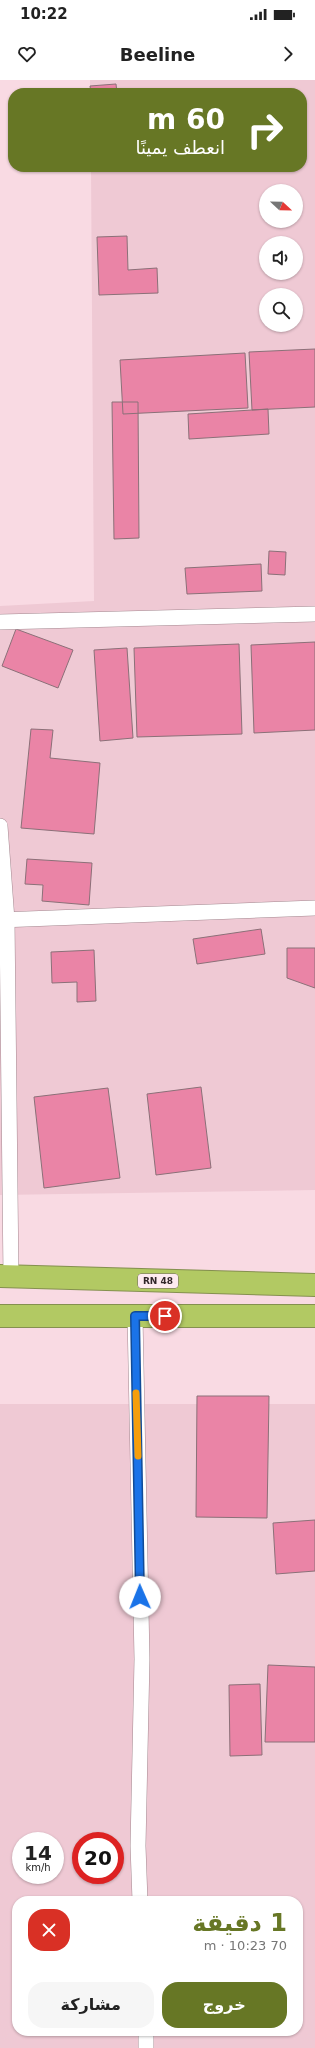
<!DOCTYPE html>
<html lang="ar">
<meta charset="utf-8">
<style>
body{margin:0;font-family:"DejaVu Sans","Noto Naskh Arabic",sans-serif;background:#f6f6f6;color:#222;direction:rtl;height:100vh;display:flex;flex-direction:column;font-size:15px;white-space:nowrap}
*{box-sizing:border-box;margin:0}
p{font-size:13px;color:#767676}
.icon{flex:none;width:22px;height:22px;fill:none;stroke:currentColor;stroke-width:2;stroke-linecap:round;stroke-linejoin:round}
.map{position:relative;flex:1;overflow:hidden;direction:ltr}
.drawer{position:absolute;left:12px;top:1816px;width:291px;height:140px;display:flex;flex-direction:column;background:#fff;border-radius:16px;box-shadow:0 1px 3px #0004;direction:rtl}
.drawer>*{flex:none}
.guide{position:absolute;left:8px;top:8px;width:299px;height:84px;border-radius:16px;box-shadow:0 1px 3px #0004;direction:rtl;background:#677725;color:#fff;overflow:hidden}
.needle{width:26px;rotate:112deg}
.fabs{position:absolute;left:259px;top:104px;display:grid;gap:8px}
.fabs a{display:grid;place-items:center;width:44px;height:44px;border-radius:50%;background:#fff;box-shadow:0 1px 3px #0004;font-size:20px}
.speed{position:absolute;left:12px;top:1752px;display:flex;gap:8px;font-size:20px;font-weight:700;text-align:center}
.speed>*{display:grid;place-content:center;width:52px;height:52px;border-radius:50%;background:#fff;box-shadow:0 1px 3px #0004;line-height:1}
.speed small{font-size:10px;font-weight:400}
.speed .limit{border:6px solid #d22;background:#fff;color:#111}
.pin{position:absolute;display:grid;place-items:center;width:34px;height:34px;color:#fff;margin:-17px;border:2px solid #fff;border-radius:50%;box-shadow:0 1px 4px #0007}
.me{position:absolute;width:44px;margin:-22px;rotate:359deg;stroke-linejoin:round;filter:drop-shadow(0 0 3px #0008)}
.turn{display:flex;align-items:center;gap:14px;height:84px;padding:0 16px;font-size:18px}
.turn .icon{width:52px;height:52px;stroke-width:2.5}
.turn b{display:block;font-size:28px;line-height:34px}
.round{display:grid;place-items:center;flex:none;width:42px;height:42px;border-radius:16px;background:#f6f6f6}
.overview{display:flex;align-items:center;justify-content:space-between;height:68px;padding:0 16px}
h1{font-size:24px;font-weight:800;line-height:30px;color:#677725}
.action{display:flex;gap:8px;margin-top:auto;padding:8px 16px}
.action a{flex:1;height:46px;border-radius:16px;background:#677725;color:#fff;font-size:16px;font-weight:800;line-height:46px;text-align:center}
.action a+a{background:#f6f6f6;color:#222}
.status{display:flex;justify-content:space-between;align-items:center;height:28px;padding:0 20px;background:#fff;direction:ltr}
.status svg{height:11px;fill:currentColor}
header{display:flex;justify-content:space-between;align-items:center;height:52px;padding:0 16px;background:#fff;font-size:18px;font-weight:800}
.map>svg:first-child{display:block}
.built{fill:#efc9d4;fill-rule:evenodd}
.building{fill:#ea84a6;stroke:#8b7078}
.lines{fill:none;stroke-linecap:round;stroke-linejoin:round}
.lane-casing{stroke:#a48890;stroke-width:16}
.highway-casing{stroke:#85904f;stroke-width:24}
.lane{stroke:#fff;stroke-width:15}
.highway{stroke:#b2c963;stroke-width:22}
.route-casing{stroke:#114b97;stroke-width:10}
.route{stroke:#1a73e8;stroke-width:7}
.slow{stroke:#f59e0b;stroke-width:7}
.labels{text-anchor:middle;stroke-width:3;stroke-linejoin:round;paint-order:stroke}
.shield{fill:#feebf0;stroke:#6e6165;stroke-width:1}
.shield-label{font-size:9px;font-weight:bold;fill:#312629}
</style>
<div class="status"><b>10:22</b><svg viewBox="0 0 49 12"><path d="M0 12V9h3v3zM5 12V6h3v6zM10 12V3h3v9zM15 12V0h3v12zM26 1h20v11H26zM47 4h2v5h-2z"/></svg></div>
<header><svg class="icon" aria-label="forward" viewBox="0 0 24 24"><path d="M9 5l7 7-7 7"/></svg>Beeline<svg class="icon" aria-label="heart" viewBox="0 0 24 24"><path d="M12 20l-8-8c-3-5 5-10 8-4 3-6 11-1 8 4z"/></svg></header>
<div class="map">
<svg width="315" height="1968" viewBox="0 0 315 1968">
<rect width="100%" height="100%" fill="#f9dae3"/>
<path class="built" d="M 90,0 L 315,0 L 315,1110 L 0,1115 L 0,526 L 94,521 L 91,87 L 302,87 L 302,13 L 90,13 ZM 266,111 L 296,111 L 296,141 L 266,141 ZM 266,163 L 296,163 L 296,193 L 266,193 ZM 266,215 L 296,215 L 296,245 L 266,245 Z
M 0,1324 L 315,1324 L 315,1968 L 0,1968 ZM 21,1761 L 55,1761 L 55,1795 L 21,1795 ZM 81,1761 L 115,1761 L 115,1795 L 81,1795 ZM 17,1821 L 298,1821 L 298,1951 L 17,1951 Z"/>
<path class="building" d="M 116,4 L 117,13 L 91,13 L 90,6 Z
M 127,156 L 128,190 L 157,188 L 158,213 L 99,215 L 97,157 Z
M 315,269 L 315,327 L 252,330 L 249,272 Z
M 245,273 L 248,328 L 123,334 L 120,280 Z
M 112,322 L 138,322 L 139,458 L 114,459 Z
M 268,329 L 269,354 L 189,359 L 188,334 Z
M 269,471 L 286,472 L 285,495 L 268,494 Z
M 261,484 L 262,511 L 187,514 L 185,488 Z
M 16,549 L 73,570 L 58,608 L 2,586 Z
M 315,562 L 315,650 L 254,653 L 251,565 Z
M 239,564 L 242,654 L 137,657 L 134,568 Z
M 127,568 L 133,658 L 100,661 L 94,570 Z
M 31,649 L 53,650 L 50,678 L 100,683 L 94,754 L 21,748 Z
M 27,779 L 92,783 L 89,825 L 42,821 L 43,805 L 25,804 Z
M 261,849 L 265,874 L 197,884 L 193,859 Z
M 287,868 L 315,868 L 315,908 L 287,898 Z
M 94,870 L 96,921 L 77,922 L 77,902 L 52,903 L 51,872 Z
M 201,1007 L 211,1088 L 156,1095 L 147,1014 Z
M 108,1008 L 120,1098 L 44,1108 L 34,1017 Z
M 197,1316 L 269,1316 L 267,1438 L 196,1437 Z
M 315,1440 L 315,1491 L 276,1494 L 273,1443 Z
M 268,1585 L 315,1587 L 315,1662 L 265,1662 Z
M 260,1604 L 262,1675 L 230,1676 L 229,1605 Z"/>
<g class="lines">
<g class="lane-casing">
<path id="lane" d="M 0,542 L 315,534
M 0,746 L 7,840 L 11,1197
M 0,840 L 315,828
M 135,1236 L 142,1579 L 138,1766 L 140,1821
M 146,1951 L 146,1968"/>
</g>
<g class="highway-casing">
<path id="highway" d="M 0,1196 L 315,1205
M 0,1236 L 315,1236"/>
</g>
<use href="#lane" class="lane"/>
<use href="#highway" class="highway"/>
</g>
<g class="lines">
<g class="route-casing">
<path id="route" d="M 140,1517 L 135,1236 L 165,1236"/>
</g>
<use href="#route" class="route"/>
<path class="slow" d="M 136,1313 L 138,1376"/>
</g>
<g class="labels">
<rect class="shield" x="138" y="1194" width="40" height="14" rx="3"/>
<g class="shield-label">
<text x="158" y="1204">RN 48</text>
</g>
</g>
</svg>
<div class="fabs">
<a><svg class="needle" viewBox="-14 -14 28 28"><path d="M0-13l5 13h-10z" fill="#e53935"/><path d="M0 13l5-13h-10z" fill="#767676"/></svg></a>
<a><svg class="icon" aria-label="sound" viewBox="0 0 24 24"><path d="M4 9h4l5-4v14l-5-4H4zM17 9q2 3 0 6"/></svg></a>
<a><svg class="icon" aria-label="search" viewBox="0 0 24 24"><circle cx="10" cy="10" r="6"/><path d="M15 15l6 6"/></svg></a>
</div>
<div class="speed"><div>14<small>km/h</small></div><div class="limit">20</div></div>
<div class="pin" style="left:165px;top:1236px;background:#d93025"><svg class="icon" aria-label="arrive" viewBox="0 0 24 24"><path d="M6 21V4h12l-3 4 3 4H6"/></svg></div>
<svg class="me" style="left:140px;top:1517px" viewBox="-20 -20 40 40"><circle r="19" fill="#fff"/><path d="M0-13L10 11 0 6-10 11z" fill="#1a73e8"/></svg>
<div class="guide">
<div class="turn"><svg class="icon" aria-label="right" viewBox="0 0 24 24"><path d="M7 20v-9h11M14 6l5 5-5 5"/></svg><div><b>60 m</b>انعطف يمينًا</div></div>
</div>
<section class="drawer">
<div class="overview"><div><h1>1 دقيقة</h1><p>70 m · 10:23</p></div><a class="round" style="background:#d93025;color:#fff"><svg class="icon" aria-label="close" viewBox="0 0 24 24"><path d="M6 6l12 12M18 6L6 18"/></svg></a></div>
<div class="action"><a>خروج</a><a>مشاركة</a></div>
</section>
</div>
